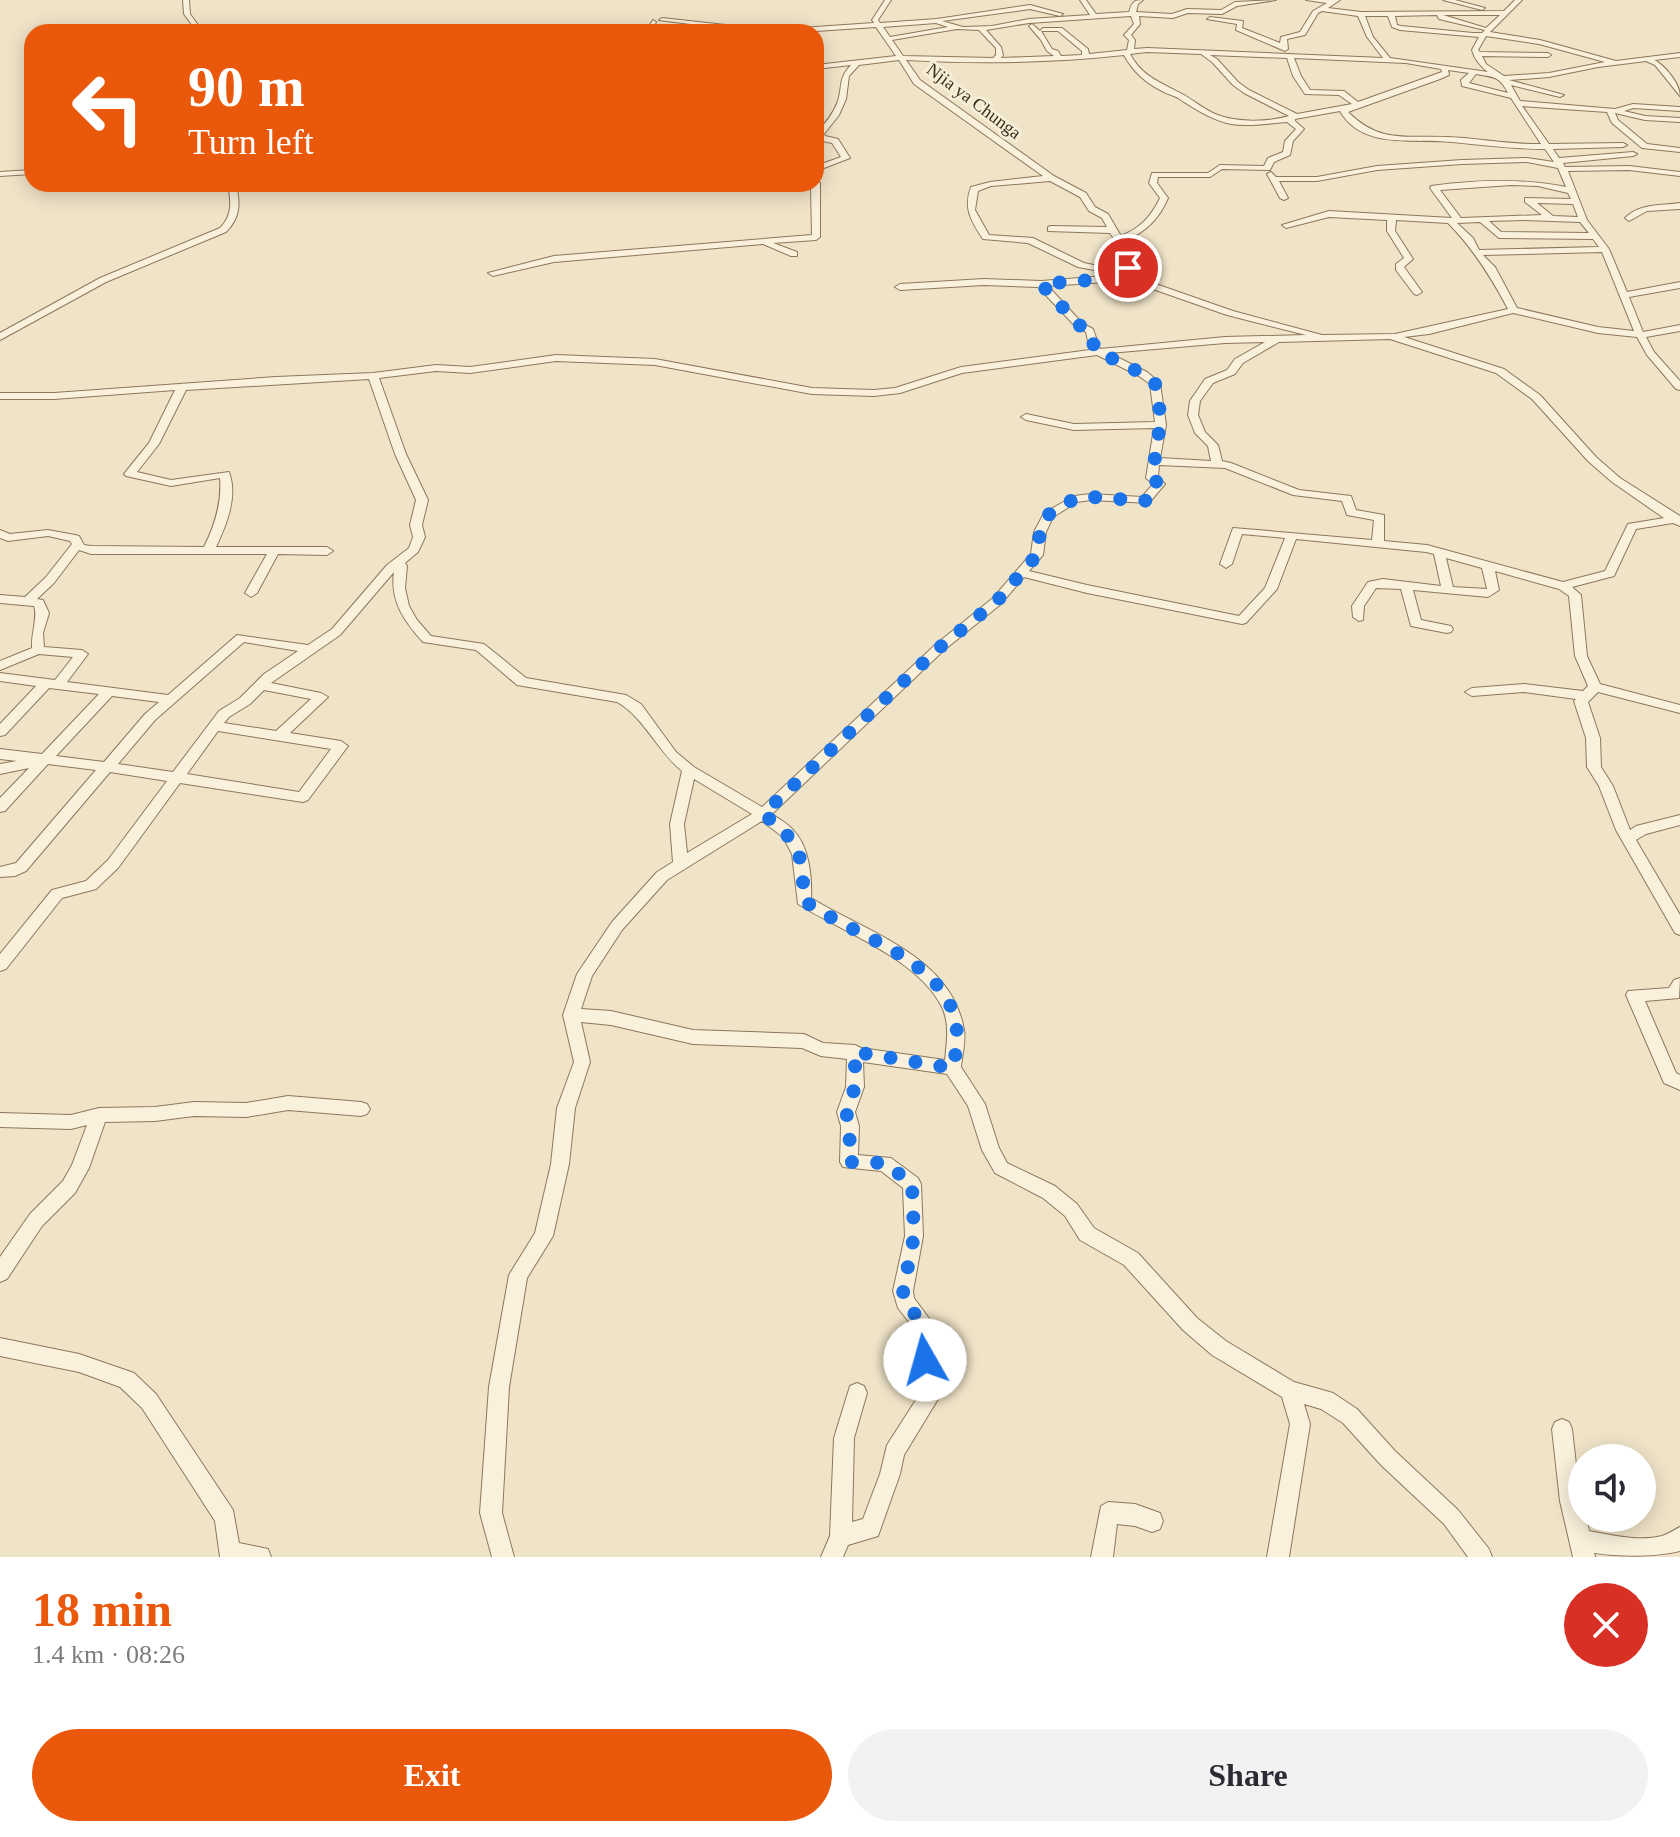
<!DOCTYPE html>
<meta charset="utf-8">
<style>
body{margin:0;font-family:"Times New Roman",serif;background:#f2f2f3;color:#2b2b33;height:100vh;display:flex;flex-direction:column;font-size:30px;white-space:nowrap}
*{box-sizing:border-box;margin:0}
p{font-size:26px;color:#7c7c81}
.icon{flex:none;width:44px;height:44px;fill:none;stroke:currentColor;stroke-width:2;stroke-linecap:round;stroke-linejoin:round}
.map{position:relative;height:1557px;overflow:hidden}
.drawer{display:flex;flex-direction:column;background:#fff;flex:1}
.drawer>*{flex:none}
.top-card{position:absolute;left:24px;top:24px;width:800px;height:168px;border-radius:24px;box-shadow:0 4px 20px #0003;background:#ea580c;color:#fff;overflow:hidden}
.controls{position:absolute;left:1568px;top:1444px;display:grid;gap:16px}
.controls a{display:grid;place-items:center;width:88px;height:88px;border-radius:50%;background:#fff;box-shadow:0 4px 20px #0003;font-size:40px}
.pin{position:absolute;display:grid;place-items:center;width:68px;height:68px;color:#fff;margin:-34px;border:4px solid #fff;border-radius:50%;box-shadow:0 2px 8px #0007}
.me{position:absolute;width:88px;margin:-44px;rotate:353deg;stroke-linejoin:round;filter:drop-shadow(0 0 6px #0008)}
.turn{display:flex;align-items:center;gap:28px;height:168px;padding:0 32px;font-size:36px}
.turn .icon{width:104px;height:104px;stroke-width:2.5}
.turn b{display:block;font-size:56px;line-height:68px}
.round{display:grid;place-items:center;flex:none;width:84px;height:84px;border-radius:42px;background:#f2f2f3}
.head{display:flex;align-items:center;justify-content:space-between;height:136px;padding:0 32px}
h1{font-size:48px;font-weight:600;line-height:60px;color:#ea580c}
.primary-button{display:flex;gap:16px;margin-top:auto;padding:16px 32px}
.primary-button a{flex:1;height:92px;border-radius:48px;background:#ea580c;color:#fff;font-size:32px;font-weight:600;line-height:92px;text-align:center}
.primary-button a+a{background:#f2f2f3;color:#2b2b33}
.map>svg:first-child{display:block}
.lines{fill:none;stroke-linecap:round;stroke-linejoin:round}
.minor-casing{stroke:#8d765c;stroke-width:2}
.minor{fill:#faf1dc;fill-rule:evenodd}
.route{stroke:#1a73e8;stroke-width:14;stroke-dasharray:0 25.2}
.labels{text-anchor:middle;stroke-width:6;stroke-linejoin:round;paint-order:stroke}
.far-street-label{font-size:18px;fill:#3d2e20;stroke:#f7eed8}
</style>
<div class="map">
<svg width="1680" height="1557" viewBox="0 0 1680 1557">
<rect width="100%" height="100%" fill="#f0e4c8"/>
<g class="lines">
<g class="minor-casing">
<path id="minor" d="M 183,0 L 189,0 L 190,14 L 203,32 L 197,32 L 184,14 Z
M 885,0 L 891,0 L 878,20 L 880,23 L 937,19 L 1030,5 L 1063,14 L 1060,16 L 1030,9 L 942,21 L 963,27 L 992,26 L 1029,19 L 1090,15 L 1080,0 L 1086,0 L 1096,14 L 1129,12 C 1132,3 1133,0 1143,0 L 1138,4 L 1136,12 L 1172,14 L 1187,9 L 1221,10 L 1235,2 L 1276,0 L 1237,6 L 1222,14 L 1188,13 L 1173,18 L 1139,16 L 1140,24 L 1131,35 L 1135,40 L 1134,49 L 1147,48 L 1383,58 L 1367,37 L 1358,16 L 1322,11 L 1318,13 L 1305,35 L 1287,39 L 1288,49 L 1285,51 L 1236,30 L 1237,24 L 1207,19 L 1210,17 L 1243,21 L 1242,28 L 1280,43 L 1281,37 L 1300,32 L 1313,11 L 1327,3 L 1306,0 L 1340,0 L 1328,8 L 1361,12 L 1504,11 L 1515,0 L 1522,0 L 1490,32 L 1540,40 L 1616,61 L 1680,53 L 1680,57 L 1654,60 C 1665,65 1680,84 1680,96 L 1655,65 L 1646,61 L 1598,67 L 1549,77 L 1509,80 L 1564,95 L 1560,97 L 1511,85 L 1520,101 L 1615,109 L 1633,104 L 1680,107 L 1680,111 L 1633,108 L 1624,111 L 1645,116 L 1680,118 L 1680,122 L 1645,120 L 1615,113 L 1618,120 L 1647,144 L 1680,148 L 1680,152 L 1642,148 L 1612,123 L 1607,112 L 1522,106 L 1549,144 L 1623,143 L 1627,145 L 1623,147 L 1553,149 L 1559,158 L 1633,152 L 1637,154 L 1633,156 L 1563,163 L 1565,167 L 1629,166 L 1680,172 L 1680,176 L 1629,170 L 1568,171 L 1587,220 L 1609,249 L 1627,292 L 1680,282 L 1680,288 L 1629,297 L 1643,332 L 1680,325 L 1680,331 L 1646,337 L 1654,352 L 1680,381 L 1680,390 L 1676,389 L 1647,355 L 1637,337 L 1598,333 L 1513,313 L 1429,334 L 1404,337 L 1504,369 L 1540,395 L 1596,457 L 1620,478 L 1680,516 L 1680,526 L 1673,523 L 1636,529 L 1614,576 L 1572,587 L 1581,595 L 1587,656 L 1600,684 L 1680,705 L 1680,713 L 1598,692 L 1588,702 L 1600,738 L 1601,767 L 1613,786 L 1630,830 L 1636,826 L 1680,815 L 1680,825 L 1646,834 L 1636,840 L 1680,915 L 1680,935 L 1675,933 L 1616,830 L 1599,786 L 1587,767 L 1586,738 L 1574,701 L 1576,699 L 1524,692 L 1472,696 L 1465,692 L 1472,688 L 1524,684 L 1583,691 L 1588,686 L 1575,656 L 1569,596 L 1559,589 L 1495,571 L 1499,590 L 1488,597 L 1413,590 L 1421,620 L 1451,626 L 1453,629 L 1451,632 L 1447,633 L 1411,626 L 1401,589 L 1376,588 L 1364,606 L 1363,620 L 1359,621 L 1353,617 L 1352,606 L 1368,582 L 1383,579 L 1441,586 L 1434,554 L 1426,552 L 1296,539 L 1277,589 L 1246,623 L 1242,624 L 1087,593 L 1024,577 L 1001,604 L 943,651 L 772,814 C 779,819 787,823 793,830 C 809,846 812,876 811,898 C 866,932 952,956 964,1030 C 966,1042 962,1055 961,1067 L 985,1104 L 999,1148 L 1007,1163 L 1055,1186 L 1077,1204 L 1094,1228 L 1138,1253 L 1197,1318 L 1226,1341 L 1294,1382 L 1333,1393 L 1357,1409 L 1395,1451 L 1458,1510 L 1489,1549 L 1492,1557 L 1468,1557 L 1444,1524 L 1381,1465 L 1343,1423 L 1321,1409 L 1304,1404 L 1310,1424 L 1289,1557 L 1267,1557 L 1290,1424 L 1282,1397 L 1212,1355 L 1183,1330 L 1124,1265 L 1080,1240 L 1065,1216 L 1043,1198 L 995,1173 L 982,1150 L 968,1106 L 947,1074 L 863,1062 L 864,1087 L 855,1112 L 859,1126 L 858,1155 L 891,1158 L 918,1178 L 921,1184 L 923,1236 L 913,1291 L 914,1298 L 936,1328 L 935,1360 L 941,1394 L 904,1455 L 900,1474 L 878,1536 L 848,1545 L 843,1557 L 821,1557 L 830,1536 L 834,1438 L 850,1386 L 857,1383 L 864,1386 L 867,1393 L 854,1438 L 852,1522 L 863,1519 L 880,1474 L 887,1445 L 921,1392 L 915,1360 L 916,1331 L 898,1308 L 893,1291 L 905,1236 L 903,1188 L 881,1171 L 843,1167 L 840,1162 L 841,1126 L 837,1112 L 846,1087 L 847,1059 L 821,1056 L 802,1048 L 693,1044 L 611,1025 L 581,1022 L 590,1062 L 575,1108 L 569,1164 L 553,1236 L 527,1278 L 509,1387 L 502,1513 L 514,1557 L 492,1557 L 480,1513 L 489,1387 L 509,1275 L 535,1233 L 551,1164 L 557,1108 L 574,1062 L 563,1015 L 577,974 L 612,922 L 657,872 L 673,862 L 670,824 L 682,771 C 657,751 645,718 617,702 L 517,685 L 476,650 L 423,642 C 404,621 390,601 394,572 L 340,635 L 271,683 L 321,693 L 328,697 L 290,733 L 341,741 L 348,746 L 308,800 L 303,802 L 180,783 L 118,868 L 96,889 L 62,898 L 6,969 L 0,971 L 0,954 L 52,890 L 86,881 L 108,860 L 167,781 L 110,772 L 26,871 L 15,876 L 0,877 L 0,867 L 16,863 L 96,770 L 48,764 L 5,811 L 0,812 L 0,798 L 29,768 L 0,774 L 0,764 L 17,761 L 0,759 L 0,749 L 42,754 L 99,694 L 49,688 L 5,735 L 0,736 L 0,724 L 36,686 L 0,681 L 0,673 L 55,680 L 73,657 L 39,654 L 0,670 L 0,661 L 32,648 C 31,634 38,617 34,606 L 0,603 L 0,595 L 25,597 L 46,577 L 72,544 L 70,541 L 48,536 L 8,541 L 0,538 L 0,530 L 10,534 L 48,530 L 75,535 L 79,536 L 84,545 L 91,546 L 204,547 C 215,525 222,503 220,478 L 171,486 L 126,476 L 124,474 L 149,443 L 175,390 L 54,399 L 0,399 L 0,393 L 54,393 L 276,377 L 373,373 L 436,365 L 470,367 L 556,355 L 655,359 L 812,388 L 874,390 L 895,388 L 961,367 L 1090,350 L 1086,332 L 1076,327 L 1038,287 L 984,285 L 900,290 L 895,287 L 900,284 L 984,279 L 1041,281 L 1105,276 L 1134,280 L 1134,284 L 1131,285 L 1105,282 L 1048,286 L 1082,323 L 1093,329 L 1100,349 L 1225,337 L 1306,335 L 1227,315 L 1147,287 L 1110,233 L 1048,231 L 1048,227 L 1051,226 L 1107,227 L 1102,218 L 1089,211 L 1080,197 L 1050,181 L 991,186 L 978,191 L 975,210 L 989,235 L 1033,238 L 1084,263 L 1127,272 L 1127,276 L 1078,267 L 1028,243 L 983,239 C 971,221 963,208 971,187 L 990,182 L 1043,176 L 914,84 L 899,60 L 859,65 L 849,76 L 846,99 L 839,115 L 824,134 L 825,136 L 838,139 L 850,158 L 816,171 L 816,166 L 841,157 L 832,143 L 818,140 L 816,133 C 826,123 833,114 838,101 C 843,84 838,79 851,65 L 816,69 L 816,65 L 896,56 L 876,27 L 801,32 L 753,32 L 659,20 L 662,18 L 771,30 L 874,23 L 872,20 ZM 1437,15 L 1439,19 L 1485,30 L 1482,33 L 1473,33 L 1401,26 L 1397,25 L 1395,16 ZM 1443,15 L 1500,15 L 1486,28 ZM 1131,16 L 1134,24 L 1124,35 L 1129,40 L 1127,50 L 1089,54 L 1088,49 L 1062,28 L 1043,28 L 1040,31 L 1032,24 L 1029,26 L 1041,40 L 1047,51 L 1054,56 L 1001,58 L 1003,55 L 1001,47 L 986,30 L 1029,23 ZM 1365,16 L 1388,16 L 1392,27 L 1400,30 L 1479,37 L 1472,50 C 1474,58 1480,66 1488,72 L 1390,58 L 1373,37 ZM 936,23 L 948,27 L 890,37 L 883,27 ZM 957,29 L 979,30 L 996,48 L 996,55 L 993,58 L 903,56 L 892,40 ZM 1041,31 L 1058,31 L 1082,51 L 1082,55 L 1061,56 L 1058,51 L 1052,49 ZM 1486,36 L 1539,44 L 1605,62 L 1549,73 L 1504,76 L 1486,64 L 1482,56 L 1548,57 L 1551,55 L 1548,53 L 1480,52 L 1478,50 ZM 1147,52 L 1201,54 L 1212,62 L 1233,85 L 1244,93 L 1289,116 C 1268,122 1237,123 1215,114 C 1204,109 1194,101 1184,95 C 1162,83 1142,77 1130,54 ZM 1124,55 C 1133,72 1147,84 1164,92 C 1169,95 1177,96 1181,100 C 1197,110 1212,120 1231,124 C 1250,127 1269,123 1287,122 L 1296,129 L 1285,141 L 1283,152 L 1268,158 L 1264,166 L 1220,165 L 1208,173 L 1152,173 L 1149,183 L 1160,198 C 1151,217 1140,228 1121,236 L 1108,214 L 1095,207 L 1086,193 L 1054,176 L 920,80 L 906,60 C 979,64 1051,63 1124,55 ZM 1210,55 L 1287,58 L 1293,76 L 1305,94 L 1339,95 L 1352,104 L 1297,114 L 1249,90 L 1238,82 L 1217,59 ZM 1294,58 L 1406,63 L 1441,69 L 1442,72 L 1358,102 L 1344,91 L 1310,90 L 1301,76 ZM 1448,70 L 1469,73 L 1461,80 L 1462,86 L 1511,98 L 1541,144 C 1510,145 1479,138 1447,137 C 1407,135 1380,144 1348,112 L 1440,79 L 1449,75 ZM 1476,74 C 1493,77 1500,76 1508,93 L 1469,83 ZM 1340,111 C 1362,150 1414,138 1452,142 C 1483,145 1513,149 1545,149 L 1554,162 L 1527,158 L 1462,160 L 1377,166 L 1317,177 L 1276,177 L 1271,172 L 1267,174 L 1280,198 L 1284,200 L 1288,198 L 1279,181 L 1317,181 L 1377,170 L 1462,164 L 1527,162 L 1558,168 L 1566,187 C 1522,178 1476,180 1431,186 L 1430,188 L 1452,218 L 1329,211 L 1282,225 L 1286,228 L 1329,217 L 1387,220 L 1387,231 L 1404,258 L 1396,264 L 1396,270 L 1414,294 L 1417,295 L 1422,292 L 1404,267 L 1413,259 L 1395,231 L 1396,220 L 1448,223 C 1473,248 1491,277 1508,309 L 1395,334 L 1322,335 L 1233,311 L 1153,283 L 1124,241 C 1146,232 1159,219 1168,198 L 1157,183 L 1158,177 L 1210,177 L 1222,169 L 1270,170 L 1274,162 L 1290,155 L 1293,141 L 1304,129 L 1295,121 L 1295,119 ZM 1511,185 L 1538,186 L 1568,193 L 1571,199 L 1525,198 L 1525,202 L 1542,215 L 1461,218 L 1440,190 ZM 1537,203 L 1573,204 L 1578,217 L 1553,216 ZM 1524,220 L 1580,222 L 1589,233 L 1501,232 L 1489,221 ZM 1480,222 L 1499,238 L 1593,239 L 1599,247 L 1479,250 L 1473,238 L 1457,223 ZM 1602,252 L 1634,331 L 1598,327 L 1517,308 L 1495,267 L 1483,255 ZM 1390,339 L 1496,373 L 1532,399 L 1588,461 L 1612,482 L 1664,518 L 1628,524 L 1605,571 L 1563,582 L 1427,545 L 1384,541 L 1384,515 L 1356,510 L 1351,496 L 1299,490 L 1231,463 L 1222,461 L 1218,445 L 1205,432 L 1198,415 L 1200,401 L 1213,383 L 1235,374 L 1243,363 L 1279,342 ZM 1265,342 L 1235,359 L 1227,370 L 1205,379 L 1190,401 L 1188,415 L 1195,433 L 1208,446 L 1211,461 L 1160,458 L 1166,425 L 1160,383 L 1147,372 L 1109,353 L 1225,343 ZM 1097,355 L 1139,376 L 1150,384 L 1155,422 L 1074,424 L 1026,414 L 1021,417 L 1026,420 L 1074,430 L 1154,428 L 1146,478 L 1153,484 L 1142,497 L 1091,494 L 1074,496 L 1044,513 L 1034,532 L 1031,554 L 993,598 L 935,645 L 762,807 L 694,767 L 676,752 L 641,704 L 626,695 L 526,678 L 484,644 L 431,636 L 417,620 L 409,606 L 405,588 L 407,566 L 405,563 L 418,552 L 425,537 L 422,525 L 428,500 L 406,454 L 379,378 L 436,371 L 470,373 L 556,361 L 655,365 L 812,394 L 874,396 L 900,393 L 962,373 ZM 369,379 L 395,454 L 416,500 L 410,525 L 413,537 L 409,548 L 387,565 L 332,629 L 308,645 L 237,635 L 168,695 L 67,682 L 88,654 L 82,650 L 44,647 L 43,633 L 49,613 L 43,600 L 37,599 L 54,583 L 79,550 L 91,554 L 267,554 L 245,593 L 251,597 L 257,593 L 278,554 L 327,555 L 333,551 L 327,547 L 216,547 C 227,524 238,496 229,472 L 171,480 L 137,472 L 159,444 L 186,390 ZM 1159,465 L 1225,468 L 1293,495 L 1342,501 L 1347,515 L 1374,520 L 1372,540 L 1233,528 L 1220,564 L 1226,568 L 1232,564 L 1242,534 L 1285,538 L 1265,588 L 1239,616 L 1087,585 L 1029,571 L 1043,555 L 1046,532 L 1053,517 L 1077,502 L 1091,500 L 1149,503 L 1165,484 L 1158,477 ZM 1446,558 L 1482,568 L 1487,589 L 1453,587 ZM 244,642 L 298,651 L 264,674 L 240,698 L 219,711 L 173,772 L 118,764 L 155,720 ZM 264,690 L 311,699 L 276,731 L 224,723 L 229,717 L 250,704 ZM 112,696 L 159,702 L 145,714 L 104,762 L 56,756 ZM 218,731 L 331,749 L 299,792 L 187,774 ZM 694,779 L 752,814 L 687,853 L 684,824 ZM 762,821 L 783,837 L 792,854 L 798,904 C 842,932 915,957 941,1005 C 950,1022 947,1041 945,1060 L 861,1048 L 855,1045 L 823,1043 L 804,1034 L 693,1030 L 611,1011 L 581,1009 L 592,976 L 622,930 L 667,880 Z
M 1443,0 L 1455,0 L 1485,8 L 1482,10 Z
M 653,20 L 656,22 L 651,32 L 645,32 Z
M 32,170 L 32,174 L 0,176 L 0,172 Z
M 816,181 L 820,183 L 820,237 L 816,240 L 773,243 L 797,252 L 797,256 L 791,256 L 763,244 L 554,262 L 493,276 L 488,273 L 554,256 L 812,235 L 811,189 L 812,184 L 816,184 Z
M 228,184 L 236,184 C 240,203 241,217 226,232 L 106,282 L 0,340 L 0,333 L 100,278 L 220,228 C 233,215 231,201 228,184 Z
M 1680,203 L 1680,209 L 1647,211 L 1629,221 L 1625,218 C 1640,203 1660,206 1680,203 Z
M 1680,978 L 1679,998 L 1645,1001 L 1676,1073 L 1680,1075 L 1680,1090 L 1664,1083 L 1626,995 L 1628,991 L 1669,988 L 1674,980 Z
M 288,1096 L 361,1102 L 367,1104 L 370,1109 L 367,1114 L 361,1116 L 288,1110 L 246,1117 L 194,1116 L 155,1121 L 105,1122 L 89,1168 L 75,1193 L 42,1226 L 7,1279 L 0,1282 L 0,1257 L 30,1214 L 63,1181 L 72,1165 L 87,1125 L 71,1129 L 0,1127 L 0,1113 L 71,1115 L 99,1108 L 155,1107 L 194,1102 L 246,1103 Z
M 0,1338 L 79,1354 L 134,1373 L 156,1394 L 233,1510 L 239,1543 L 268,1549 L 271,1557 L 220,1557 L 215,1521 L 142,1408 L 120,1387 L 79,1372 L 0,1356 Z
M 1562,1419 L 1569,1422 L 1572,1429 L 1582,1518 L 1586,1518 L 1589,1531 C 1611,1535 1639,1542 1662,1536 C 1668,1534 1674,1530 1680,1527 L 1680,1551 C 1655,1557 1621,1557 1594,1553 L 1595,1557 L 1573,1557 L 1560,1501 L 1552,1429 L 1555,1422 Z
M 1108,1502 L 1135,1504 L 1160,1513 L 1163,1521 L 1160,1529 L 1152,1532 L 1135,1526 L 1117,1524 L 1113,1557 L 1091,1557 L 1101,1506 Z"/>
</g>
<use href="#minor" class="minor"/>
</g>
<g class="lines">
<path class="route" d="M 925,1360 L 926,1328 L 905,1302 L 903,1291 L 914,1236 L 912,1184 L 885,1163 L 849,1162 L 850,1126 L 846,1112 L 855,1087 L 855,1052 L 952,1068 C 983,967 863,944 803,900 C 804,855 799,841 763,814 L 939,648 L 997,601 L 1037,555 L 1040,532 L 1048,515 L 1074,499 L 1091,497 L 1145,501 L 1159,484 L 1152,478 L 1161,418 L 1155,383 L 1143,374 L 1095,350 L 1090,331 L 1079,325 L 1041,284 L 1105,279 L 1131,282 L 1124,274 L 1128,268"/>
</g>
<g class="labels">
<g class="far-street-label">
<text transform="translate(974 101) rotate(37)" y="6">Njia ya Chunga</text>
</g>
</g>
</svg>
<div class="controls">
<a><svg class="icon" aria-label="sound" viewBox="0 0 24 24"><path d="M4 9h4l5-4v14l-5-4H4zM17 9q2 3 0 6"/></svg></a>
</div>
<div class="pin" style="left:1128px;top:268px;background:#d93025"><svg class="icon" aria-label="arrive" viewBox="0 0 24 24"><path d="M6 21V4h12l-3 4 3 4H6"/></svg></div>
<svg class="me" style="left:925px;top:1360px" viewBox="-20 -20 40 40"><circle r="19" fill="#fff"/><path d="M0-13L10 11 0 6-10 11z" fill="#1a73e8"/></svg>
<div class="top-card">
<div class="turn"><svg class="icon" aria-label="left" viewBox="0 0 24 24"><path d="M17 20v-9H6M10 6l-5 5 5 5"/></svg><div><b>90 m</b>Turn left</div></div>
</div>
</div>
<section class="drawer">
<div class="head"><div><h1>18 min</h1><p>1.4 km · 08:26</p></div><a class="round" style="background:#d93025;color:#fff"><svg class="icon" aria-label="close" viewBox="0 0 24 24"><path d="M6 6l12 12M18 6L6 18"/></svg></a></div>
<div class="primary-button"><a>Exit</a><a>Share</a></div>
</section>
